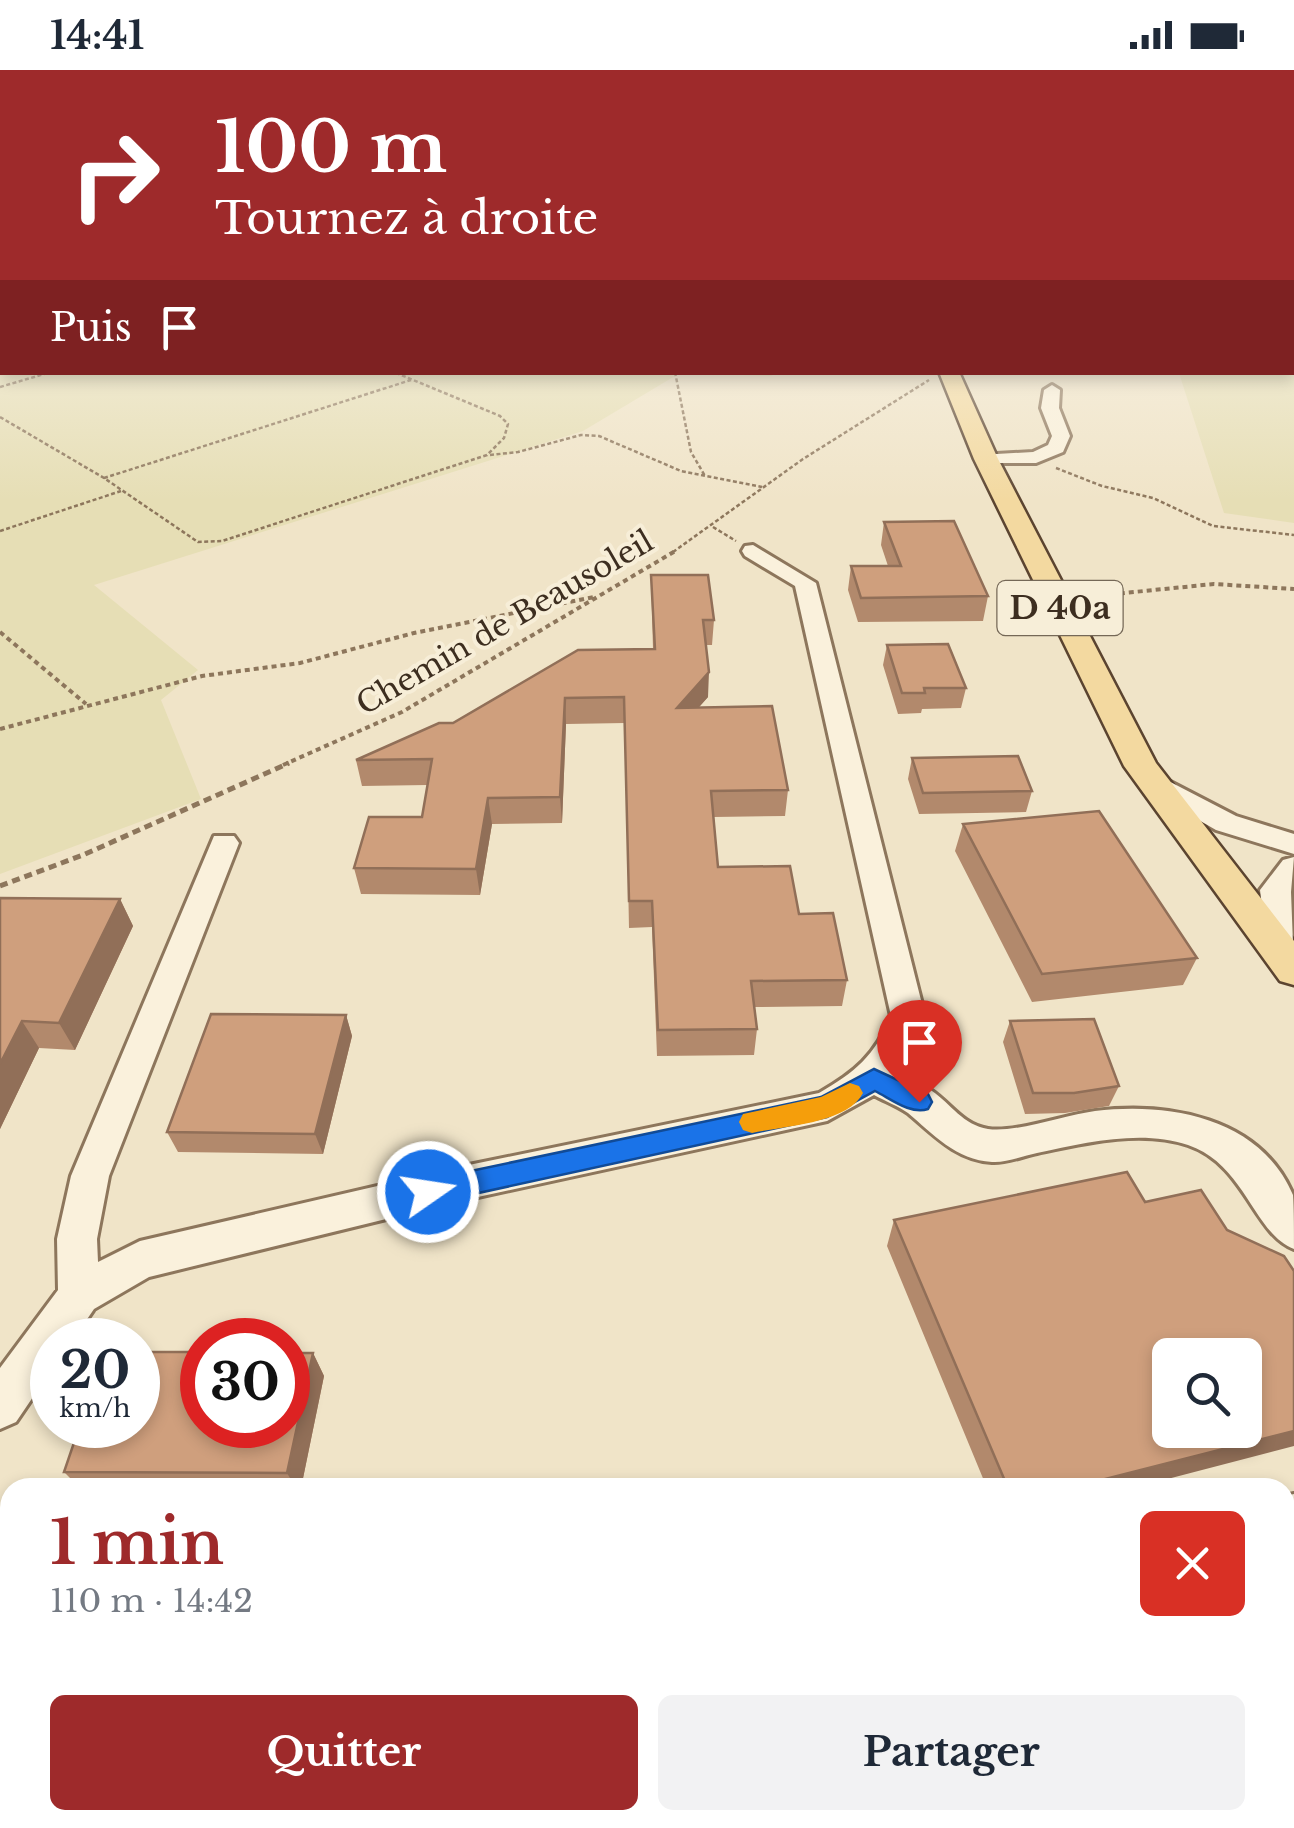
<!DOCTYPE html>
<html lang="fr">
<meta charset="utf-8">
<style>
body{margin:0;font-family:"Libre Baskerville",serif;background:#f2f2f3;color:#1f2937;height:100vh;display:flex;flex-direction:column;font-size:38px;white-space:nowrap}
*{box-sizing:border-box;margin:0}
p{font-size:32px;color:#747a83}
.icon{flex:none;width:55px;height:55px;fill:none;stroke:currentColor;stroke-width:2;stroke-linecap:round;stroke-linejoin:round}
.map{position:relative;flex:1;overflow:hidden}
.side{position:absolute;left:0px;top:1408px;width:1295px;height:352px;display:flex;flex-direction:column;background:#fff;border-radius:30px 30px 0 0;box-shadow:0 5px 15px #0003}
.side>*{flex:none}
.top-card{position:absolute;left:0px;top:0px;width:1295px;height:305px;box-shadow:0 5px 15px #0003;background:#9e2a2b;color:#fff;overflow:hidden}
.buttons{position:absolute;left:1152px;top:1268px;display:grid;gap:20px}
.buttons a{display:grid;place-items:center;width:110px;height:110px;border-radius:15px;background:#fff;box-shadow:0 5px 15px #0003;font-size:50px}
.speed{position:absolute;left:30px;top:1248px;display:flex;gap:20px;font-size:50px;font-weight:700;text-align:center}
.speed>*{display:grid;place-content:center;width:130px;height:130px;border-radius:50%;background:#fff;box-shadow:0 5px 15px #0003;line-height:1}
.speed small{font-size:25px;font-weight:400}
.speed .limit{border:15px solid #d22;background:#fff;color:#111}
.pin{position:absolute;display:grid;place-items:center;width:85px;height:85px;color:#fff;margin:-102px -42px;border-radius:50% 50% 50% 0;rotate:-45deg;box-shadow:0 0 10px #0007}
.pin .icon{rotate:45deg}
.me{position:absolute;width:110px;margin:-55px;rotate:77deg;stroke-linejoin:round;filter:drop-shadow(0 0 8px #0008)}
.turn{display:flex;align-items:center;gap:35px;height:210px;padding:0 50px;font-size:45px}
.turn .icon{width:130px;height:130px;stroke-width:2.5}
.turn b{display:block;font-size:70px;line-height:85px}
.then{display:flex;align-items:center;height:95px;padding:0 50px;background:#0003;gap:20px;font-size:38px}
.round{display:grid;place-items:center;flex:none;width:105px;height:105px;border-radius:15px;background:#f2f2f3}
.overview{display:flex;align-items:center;justify-content:space-between;height:170px;padding:0 50px}
h1{font-size:60px;font-weight:700;line-height:75px;color:#9e2a2b}
.button{display:flex;gap:20px;margin-top:auto;padding:20px 50px}
.button a{flex:1;height:115px;border-radius:15px;background:#9e2a2b;color:#fff;font-size:40px;font-weight:700;line-height:115px;text-align:center}
.button a+a{background:#f2f2f3;color:#1f2937}
.status{display:flex;justify-content:space-between;align-items:center;height:70px;padding:0 50px;background:#fff;direction:ltr}
.status svg{height:28px;fill:currentColor}
.map>svg:first-child{display:block}
.farmland{fill:#e6deb5}
.green{fill:#c9cf9b}
.lines{fill:none;stroke-linecap:round;stroke-linejoin:round}
.minor-casing{stroke:#8d765c;stroke-width:6}
.major-casing{stroke:#5b4430;stroke-width:5}
.path-far2{stroke:#8d765c;stroke-width:2.5;stroke-dasharray:4 2.5;stroke-linecap:butt}
.path-far1{stroke:#8d765c;stroke-width:4;stroke-dasharray:5 4;stroke-linecap:butt}
.path{stroke:#8d765c;stroke-width:5;stroke-dasharray:8 5;stroke-linecap:butt}
.minor{fill:#faf1dc;fill-rule:evenodd}
.major{fill:#f3d9a0;fill-rule:evenodd}
.wall{fill:#b2896c}
.shaded-wall{fill:#916f58}
.building{fill:#cf9f7d;stroke:#916f58;stroke-width:2.5;fill-rule:evenodd}
.route{fill:#1a73e8;stroke:#114b97;stroke-width:2.5}
.slow{fill:#f59e0b}
.labels{text-anchor:middle;stroke-width:8;stroke-linejoin:round;paint-order:stroke}
.far-street-label{font-size:30px;fill:#3d2e20;stroke:#f7eed8}
.shield{fill:#f7eed8;stroke:#756857;stroke-width:2.5}
.shield-label{font-size:32px;font-weight:bold;fill:#3d2e20}
</style>
<div class="status"><b>14:41</b><svg viewBox="0 0 49 12"><path d="M0 12V9h3v3zM5 12V6h3v6zM10 12V3h3v9zM15 12V0h3v12zM26 1h20v11H26zM47 4h2v5h-2z"/></svg></div>
<div class="map">
<svg width="1294" height="1758" viewBox="0 0 1294 1758">
<rect width="100%" height="100%" fill="#f0e4c8"/>
<path class="farmland" d="M 0,185 L 2,302 L 777,303 L 771,306 L 680,303 L 583,361 L 94,515 L 198,600 L 161,630 L 201,729 L 0,804 Z
M 1294,185 L 1294,453 L 1224,443 L 1179,303 L 1292,302 Z"/>
<path class="green" d="M 929,1750 L 1152,1750 L 1155,1758 L 902,1758 Z"/>
<g class="lines">
<g class="minor-casing">
<path id="minor" d="M 1052,315 L 1060,320 L 1059,338 L 1070,366 L 1063,382 L 1036,393 L 979,393 L 979,385 L 1033,382 L 1048,375 L 1052,366 L 1041,338 L 1044,320 Z
M 753,475 L 816,513 L 925,946 L 897,1004 C 909,1009 922,1013 932,1021 C 951,1034 963,1055 988,1059 C 1016,1063 1065,1045 1095,1041 C 1168,1032 1260,1047 1293,1125 C 1294,1139 1294,1164 1294,1179 C 1254,1164 1245,1094 1188,1075 C 1141,1059 1084,1073 1037,1083 C 1023,1086 1006,1093 992,1092 C 956,1090 933,1064 908,1043 C 898,1036 885,1031 874,1025 L 827,1051 L 464,1130 L 149,1207 L 94,1239 L 73,1270 L 52,1270 L 52,1299 L 16,1352 L 0,1359 L 0,1298 L 58,1220 L 57,1169 L 71,1106 L 214,766 L 234,766 L 239,773 L 109,1106 L 97,1169 L 98,1192 L 140,1171 L 464,1096 L 819,1023 C 854,1003 876,985 891,946 L 795,516 L 745,486 L 742,481 L 745,476 Z
M 1153,703 L 1236,746 L 1294,764 L 1294,784 L 1216,760 L 1143,718 L 1139,712 L 1143,706 Z
M 1294,787 L 1291,822 L 1294,900 L 1282,896 C 1269,873 1263,847 1260,820 L 1283,790 Z
M 1294,1424 L 1294,1472 L 1285,1474 L 1285,1426 Z
M 10,1467 L 10,1582 L 0,1586 L 0,1469 Z
M 0,1589 L 10,1594 L 10,1650 L 0,1646 Z
M 0,1698 L 10,1698 L 10,1750 L 20,1750 L 0,1754 Z
M 214,1750 L 270,1750 L 269,1758 L 211,1758 Z
M 461,1750 L 530,1750 L 534,1758 L 464,1758 Z"/>
</g>
<g class="major-casing">
<path id="major" d="M 939,302 L 959,302 L 998,389 L 1156,693 L 1294,871 L 1294,915 L 1280,911 L 1124,696 L 974,389 Z"/>
</g>
<path class="path-far2" d="M 675,302 L 691,382 L 705,406
M 755,302 L 781,302
M 0,317 L 51,302
M 0,347 L 104,408 L 198,472 L 222,471 L 487,385 L 504,368 L 508,354 L 500,346 L 394,302
M 490,385 L 518,382 L 581,365 L 599,366 L 681,401 L 762,417
M 1056,398 L 1102,416 L 1153,428 L 1213,456 L 1294,465
M 104,408 L 411,310
M 713,457 L 736,471
M 0,461 L 121,421
M 673,482 L 803,389 L 929,310"/>
<path class="path-far1" d="M 1084,527 L 1214,514 L 1294,519
M 0,562 L 86,634
M 0,659 L 202,606 L 300,593 L 414,563 L 594,527
M 283,695 L 402,642 L 677,480"/>
<path class="path" d="M 0,816 L 83,785 L 289,693"/>
<use href="#minor" class="minor"/>
<use href="#major" class="major"/>
</g>
<path class="wall" d="M 884,452 L 988,526 L 983,551 L 858,552 L 848,520 L 851,496 L 888,496 L 881,475 Z
M 651,505 L 714,550 L 712,575 L 706,575 L 708,627 L 699,637 L 788,720 L 785,746 L 714,747 L 718,797 L 799,844 L 847,910 L 842,936 L 754,937 L 757,959 L 754,985 L 657,986 L 652,857 L 629,858 L 625,653 L 566,654 L 562,753 L 492,754 L 480,825 L 361,824 L 354,798 L 422,747 L 427,715 L 362,716 L 356,690 L 653,579 Z
M 887,575 L 966,618 L 961,638 L 922,639 L 921,643 L 898,644 L 883,595 Z
M 912,688 L 1032,721 L 1026,742 L 919,744 L 908,709 Z
M 963,754 L 1197,888 L 1183,915 L 1032,932 L 955,781 Z
M 0,828 L 120,829 L 133,856 L 75,980 L 39,978 L 0,1059 Z
M 346,945 L 352,966 L 323,1084 L 178,1082 L 167,1062 Z
M 1010,951 L 1119,1016 L 1109,1036 L 1065,1043 L 1025,1044 L 1003,972 Z
M 894,1150 L 1133,1418 L 987,1418 L 887,1176 Z
M 313,1283 L 324,1306 L 301,1418 L 80,1418 L 64,1402 Z"/>
<path class="shaded-wall" d="M 709,602 L 708,627 L 676,663 L 677,638 Z
M 565,628 L 566,654 L 562,753 L 560,727 Z
M 488,728 L 492,754 L 480,825 L 476,799 Z
M 120,829 L 133,856 L 75,980 L 59,953 Z
M 346,945 L 352,966 L 323,1084 L 315,1064 Z
M 22,951 L 39,978 L 0,1059 L 0,994 Z
M 313,1283 L 324,1306 L 301,1418 L 296,1418 L 287,1403 Z
M 1294,1361 L 1294,1376 L 1133,1418 L 1070,1418 Z"/>
<path class="building" d="M 954,451 L 988,526 L 861,528 L 851,496 L 901,496 L 884,452 Z
M 651,505 L 708,505 L 714,550 L 703,550 L 709,602 L 677,638 L 772,636 L 788,720 L 711,721 L 718,797 L 790,796 L 799,844 L 833,843 L 847,910 L 751,911 L 757,959 L 658,960 L 652,831 L 629,831 L 624,627 L 565,628 L 560,727 L 488,728 L 476,799 L 354,798 L 369,747 L 422,747 L 432,689 L 356,690 L 439,653 L 453,653 L 578,580 L 655,579 Z
M 948,574 L 966,618 L 924,618 L 925,623 L 902,623 L 887,575 Z
M 1018,686 L 1032,721 L 923,723 L 912,688 Z
M 1099,741 L 1197,888 L 1042,904 L 963,754 Z
M 0,828 L 120,829 L 59,953 L 22,951 L 0,994 Z
M 211,944 L 346,945 L 315,1064 L 167,1062 Z
M 1094,949 L 1119,1016 L 1074,1023 L 1033,1023 L 1010,951 Z
M 1127,1102 L 1145,1132 L 1201,1120 L 1227,1160 L 1284,1186 L 1294,1201 L 1294,1361 L 1070,1418 L 1008,1418 L 894,1150 ZM 1170,1285 L 1245,1285 L 1245,1360 L 1170,1360 Z
M 138,1282 L 202,1282 L 202,1355 L 288,1355 L 288,1283 L 313,1283 L 287,1403 L 64,1402 L 80,1355 L 138,1355 Z"/>
<linearGradient id="sky" x2="0" y2="1"><stop stop-color="#8fbad6"/><stop offset="0.43" stop-color="#f8f3e6"/><stop offset="1" stop-color="#f8f3e6" stop-opacity="0"/></linearGradient>
<rect width="1294" height="431" fill="url(#sky)"/>
<path class="route" d="M 874,999 L 928,1024 L 932,1032 L 928,1039 C 911,1045 891,1029 875,1021 L 827,1047 L 428,1134 L 419,1130 L 414,1122 L 419,1113 L 428,1110 L 821,1027 Z"/>
<path class="slow" d="M 850,1013 L 859,1016 L 863,1023 C 847,1054 783,1056 752,1063 L 743,1060 L 739,1052 L 743,1044 L 821,1027 Z"/>
<g class="labels">
<g class="far-street-label">
<text transform="translate(505 553) rotate(-30)" y="10">Chemin de Beausoleil</text>
</g>
<rect class="shield" x="997.5" y="511" width="125" height="54" rx="8"/>
<g class="shield-label">
<text x="1060" y="549">D 40a</text>
</g>
</g>
</svg>
<div class="buttons">
<a><svg class="icon" aria-label="search" viewBox="0 0 24 24"><circle cx="10" cy="10" r="6"/><path d="M15 15l6 6"/></svg></a>
</div>
<div class="speed"><div>20<small>km/h</small></div><div class="limit">30</div></div>
<div class="pin" style="left:919px;top:1032px;background:#d93025"><svg class="icon" aria-label="arrive" viewBox="0 0 24 24"><path d="M6 21V4h12l-3 4 3 4H6"/></svg></div>
<svg class="me" style="left:428px;top:1122px" viewBox="-20 -20 40 40"><circle r="17" fill="#1a73e8" stroke="#fff" stroke-width="3"/><path d="M0-11L8 9 0 5-8 9z" fill="#fff"/></svg>
<div class="top-card">
<div class="turn"><svg class="icon" aria-label="right" viewBox="0 0 24 24"><path d="M7 20v-9h11M14 6l5 5-5 5"/></svg><div><b>100 m</b>Tournez à droite</div></div>
<div class="then">Puis<svg class="icon" aria-label="arrive" viewBox="0 0 24 24"><path d="M6 21V4h12l-3 4 3 4H6"/></svg></div>
</div>
<section class="side">
<div class="overview"><div><h1>1 min</h1><p>110 m · 14:42</p></div><a class="round" style="background:#d93025;color:#fff"><svg class="icon" aria-label="close" viewBox="0 0 24 24"><path d="M6 6l12 12M18 6L6 18"/></svg></a></div>
<div class="button"><a>Quitter</a><a>Partager</a></div>
</section>
</div>
